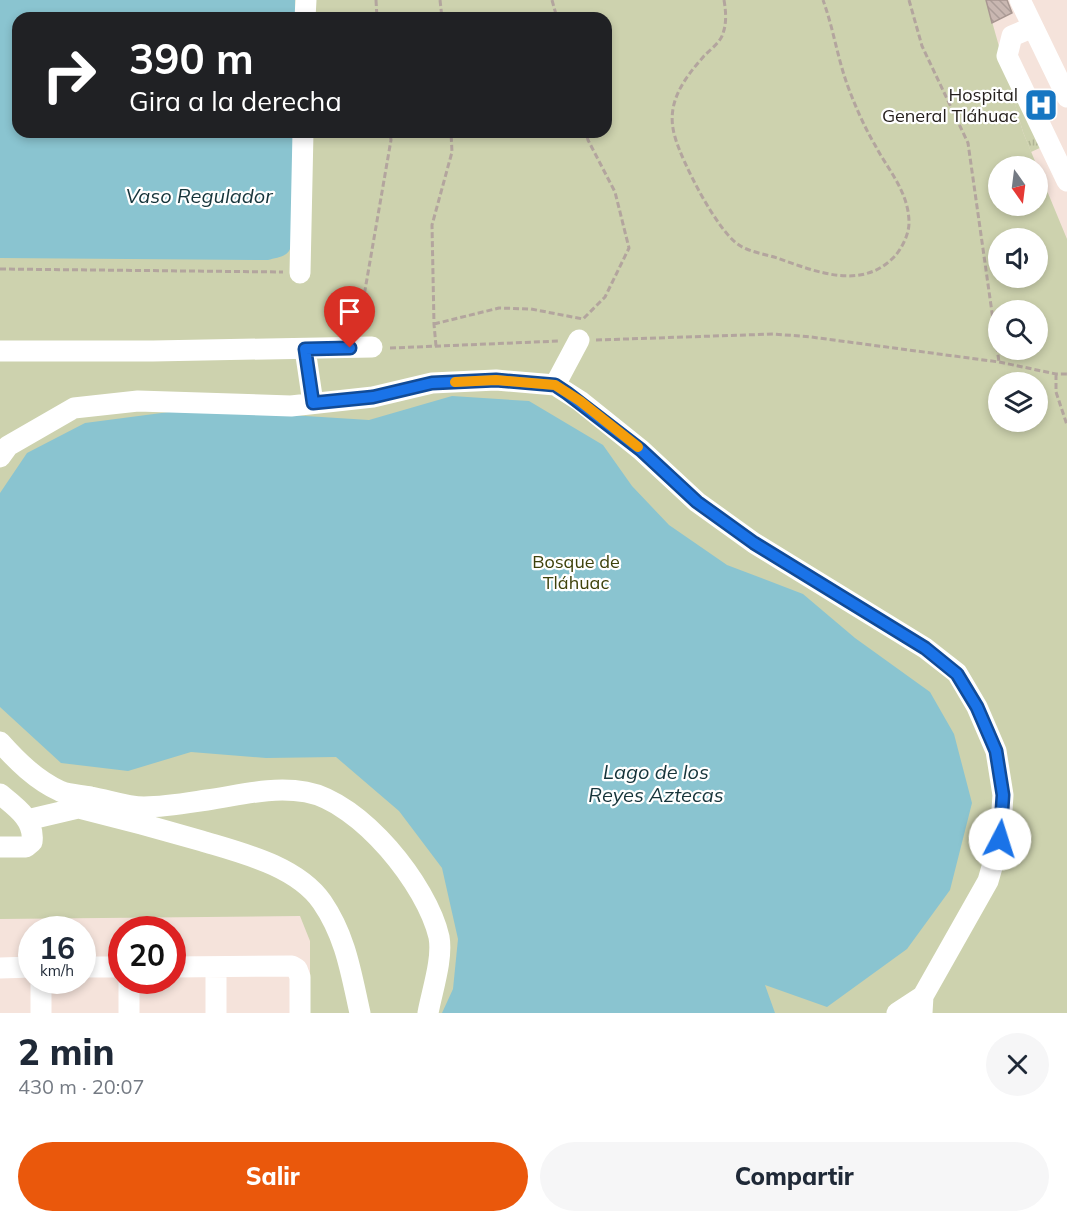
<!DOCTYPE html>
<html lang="es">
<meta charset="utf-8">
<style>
body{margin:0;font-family:Mulish,sans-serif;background:#f6f6f7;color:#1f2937;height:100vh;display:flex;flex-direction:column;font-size:22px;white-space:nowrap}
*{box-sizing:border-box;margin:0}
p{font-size:20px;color:#747a83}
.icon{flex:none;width:33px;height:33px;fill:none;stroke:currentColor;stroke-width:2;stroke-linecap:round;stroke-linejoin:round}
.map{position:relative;height:1013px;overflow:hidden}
.panel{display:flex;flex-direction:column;background:#fff;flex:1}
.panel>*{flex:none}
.guide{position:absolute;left:12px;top:12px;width:600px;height:126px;border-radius:18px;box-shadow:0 3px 9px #0003;background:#202124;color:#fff;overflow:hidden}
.needle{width:39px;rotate:166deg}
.controls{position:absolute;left:988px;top:156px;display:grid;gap:12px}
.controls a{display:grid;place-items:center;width:60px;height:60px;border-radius:50%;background:#fff;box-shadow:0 3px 9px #0003;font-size:30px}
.speed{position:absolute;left:18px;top:916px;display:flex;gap:12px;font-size:30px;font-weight:700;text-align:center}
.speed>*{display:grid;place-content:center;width:78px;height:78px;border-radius:50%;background:#fff;box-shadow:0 3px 9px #0003;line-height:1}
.speed small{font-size:15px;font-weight:400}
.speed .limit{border:9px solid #d22;background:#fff;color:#111}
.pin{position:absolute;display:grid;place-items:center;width:51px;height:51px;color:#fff;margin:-62px -26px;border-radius:50% 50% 50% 0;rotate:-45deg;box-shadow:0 0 6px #0007}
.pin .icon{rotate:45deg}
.me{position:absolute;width:66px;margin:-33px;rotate:5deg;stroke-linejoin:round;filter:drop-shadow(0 0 4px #0008)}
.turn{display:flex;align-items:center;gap:21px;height:126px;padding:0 18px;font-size:27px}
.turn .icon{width:78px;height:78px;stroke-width:2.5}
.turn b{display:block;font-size:42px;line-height:51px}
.round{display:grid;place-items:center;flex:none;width:63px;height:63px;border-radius:32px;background:#f6f6f7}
.headline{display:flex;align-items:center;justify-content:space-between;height:102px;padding:0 18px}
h1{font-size:36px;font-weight:800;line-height:45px}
.action{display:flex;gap:12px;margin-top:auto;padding:12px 18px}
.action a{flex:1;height:69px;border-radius:36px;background:#ea580c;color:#fff;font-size:24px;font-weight:800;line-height:69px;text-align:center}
.action a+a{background:#f6f6f7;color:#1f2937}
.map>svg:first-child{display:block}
.grass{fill:url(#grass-tufts)}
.park{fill:#cdd2ae;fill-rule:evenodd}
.water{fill:#8ac4d0}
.building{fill:url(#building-back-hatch);stroke:#a89791;stroke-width:1.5}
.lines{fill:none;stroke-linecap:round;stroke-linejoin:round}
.path{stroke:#b3a59e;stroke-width:3;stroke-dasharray:6 3;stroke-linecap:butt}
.minor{stroke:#fff;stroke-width:21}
.route-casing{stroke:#114b97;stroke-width:15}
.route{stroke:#1a73e8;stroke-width:10}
.slow{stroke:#f59e0b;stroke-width:10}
.labels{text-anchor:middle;stroke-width:4.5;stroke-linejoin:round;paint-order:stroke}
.poi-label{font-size:18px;fill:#241e1b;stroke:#fff;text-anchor:end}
.park-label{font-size:18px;fill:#3e420b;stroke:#fff}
.water-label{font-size:20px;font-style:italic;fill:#16343a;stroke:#fff}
</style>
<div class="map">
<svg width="1067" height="1013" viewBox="0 0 1067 1013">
<defs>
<pattern id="grass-tufts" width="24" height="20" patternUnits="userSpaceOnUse" patternTransform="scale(1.5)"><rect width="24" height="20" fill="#cdd2ae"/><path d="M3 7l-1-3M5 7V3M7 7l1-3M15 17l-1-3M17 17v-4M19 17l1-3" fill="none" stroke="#b0b495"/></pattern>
<pattern id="building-back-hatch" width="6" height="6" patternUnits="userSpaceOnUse" patternTransform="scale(1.5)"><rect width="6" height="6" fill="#c9b7b1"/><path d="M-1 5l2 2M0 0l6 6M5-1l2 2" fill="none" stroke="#ac9d98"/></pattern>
</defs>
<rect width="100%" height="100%" fill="#f5e3db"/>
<path class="grass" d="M 1007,77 L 1042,147 L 1031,152 L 1023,132 Z"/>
<path class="park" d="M 0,0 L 986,0 L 1023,132 L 1037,166 L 999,166 L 999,206 L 1038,206 L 1038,169 L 1067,239 L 1067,1013 L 310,1013 L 310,941 L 300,916 L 0,919 ZM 18,18 L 606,18 L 606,132 L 18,132 ZM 999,238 L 1038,238 L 1038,278 L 999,278 ZM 999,310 L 1038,310 L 1038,350 L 999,350 ZM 999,382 L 1038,382 L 1038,422 L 999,422 Z"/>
<path class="water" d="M 0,0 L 295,0 L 295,18 L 18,18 L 18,132 L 295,132 C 295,155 300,235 289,251 C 285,257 275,258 268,260 L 0,258 Z
M 452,396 L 529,401 L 603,445 L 632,486 L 669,525 L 727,565 L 803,594 L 855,638 L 930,692 L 954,734 L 972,803 L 950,890 L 907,949 L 827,1007 L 765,985 L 775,1013 L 442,1013 L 453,989 L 458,939 L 442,868 L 399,811 L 336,757 L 266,758 L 191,752 L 128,771 L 61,763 L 0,707 L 0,493 L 27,453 L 85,423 L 192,409 L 369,420 Z"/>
<path class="building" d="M 986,0 L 1007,0 L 1012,13 L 992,23 Z"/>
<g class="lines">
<path class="path" d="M 376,0 L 377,18
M 440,0 L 442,18
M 552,0 L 557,18
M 724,0 C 726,12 727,24 722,36 C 719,43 710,50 704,56 C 683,80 665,104 675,137 C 682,162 717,231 739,245 C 749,252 765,254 777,258 C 817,272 862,291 895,256 C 902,248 909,234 909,223 C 909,192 888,170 875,145 C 865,128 857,110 850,92 C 838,62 834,30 823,0
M 909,0 L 922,46 L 968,143 L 999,362
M 0,269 L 283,272
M 434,324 L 499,308 L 531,309 L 583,319 L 605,297 L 629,248 L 615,192 L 588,140 L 586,132
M 367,329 L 364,296 L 391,140 L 390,132
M 596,340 L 774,334 L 811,337 L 999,362 L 1056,374 L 1067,374
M 436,346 L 434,324 L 432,225 L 452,152 L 451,132
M 390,348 L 560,341
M 1056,374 L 1056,392 L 1067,425"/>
<path class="minor" d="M 1020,0 L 1067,97
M 305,18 L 306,0
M 1033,27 L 1012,36 L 1007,56 L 1067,181
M 300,273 L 303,132
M 305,349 L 313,403
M 0,351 L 153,351 L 372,347
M 555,385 L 579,340
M 0,457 L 8,446 L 74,408 L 138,401 L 291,406 L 373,397 L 432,383 L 496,380 L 555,385 L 580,401 L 641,450 L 697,502 L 754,543 L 925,648 L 957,673 L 977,707 L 996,751 L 1003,795 L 1000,839 L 988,881 L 923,996 L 922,1013
M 0,742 C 17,761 36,780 60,791 C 68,795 81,795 91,797 C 108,800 127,807 144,807 C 165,807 187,803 207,800 C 241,795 272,786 306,792 C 361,802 427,885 439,937 C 443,959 432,991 428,1013
M 0,794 C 16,807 35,820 32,842 L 26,847 L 0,847
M 79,808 C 120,818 161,829 202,841 C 242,853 297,866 322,902 C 346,937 351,973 360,1013
M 27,820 L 78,808
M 82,967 L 122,967
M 172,967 L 292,966 L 297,969 L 300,977 L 300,1013
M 0,968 L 32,967
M 41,981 L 41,1013
M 129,981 L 129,1013
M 216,1013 L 216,967
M 897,1013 L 923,996"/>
</g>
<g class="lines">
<g class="route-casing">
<path id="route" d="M 350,348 L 305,349 L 313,403 L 373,397 L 432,383 L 496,380 L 555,385 L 567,393 L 641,450 L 697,502 L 754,543 L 925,648 L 957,674 L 977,707 L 996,751 L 1003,795 L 1000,839"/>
</g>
<use href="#route" class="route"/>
<path class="slow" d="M 455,382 L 496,380 L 555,385 L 580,401 L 638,447"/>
</g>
<defs>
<g id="hospital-square" transform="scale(1.725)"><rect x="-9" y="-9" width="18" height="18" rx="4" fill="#1676c2" stroke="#fff"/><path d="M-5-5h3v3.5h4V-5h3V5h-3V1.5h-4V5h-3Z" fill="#fff"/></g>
</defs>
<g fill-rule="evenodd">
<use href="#hospital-square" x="1041" y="105"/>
</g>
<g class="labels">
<g class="poi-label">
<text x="1018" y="101">Hospital<tspan x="1018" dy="21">General Tláhuac</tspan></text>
</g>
<g class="park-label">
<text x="576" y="568">Bosque de<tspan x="576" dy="21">Tláhuac</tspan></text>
</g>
<g class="water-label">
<text x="199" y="203">Vaso Regulador</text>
<text x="656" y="779">Lago de los<tspan x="656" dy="23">Reyes Aztecas</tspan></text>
</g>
</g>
</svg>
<div class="controls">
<a><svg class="needle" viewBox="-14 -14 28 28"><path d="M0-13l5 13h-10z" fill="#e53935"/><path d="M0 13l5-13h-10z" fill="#747a83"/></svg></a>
<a><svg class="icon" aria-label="sound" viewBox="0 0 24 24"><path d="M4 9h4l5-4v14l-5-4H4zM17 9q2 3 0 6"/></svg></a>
<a><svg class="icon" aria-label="search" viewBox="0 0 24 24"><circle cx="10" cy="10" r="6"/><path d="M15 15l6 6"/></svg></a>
<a><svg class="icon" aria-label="layers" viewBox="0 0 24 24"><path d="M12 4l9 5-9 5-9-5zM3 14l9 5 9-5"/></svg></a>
</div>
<div class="speed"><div>16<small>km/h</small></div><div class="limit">20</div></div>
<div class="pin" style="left:350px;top:348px;background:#d93025"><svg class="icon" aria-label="arrive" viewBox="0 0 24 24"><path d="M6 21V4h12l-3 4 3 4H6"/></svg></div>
<svg class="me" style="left:1000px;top:839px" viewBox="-20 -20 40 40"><circle r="19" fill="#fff"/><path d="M0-13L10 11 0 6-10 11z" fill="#1a73e8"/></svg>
<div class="guide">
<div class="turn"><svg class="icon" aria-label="right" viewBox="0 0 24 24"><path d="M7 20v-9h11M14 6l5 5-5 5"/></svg><div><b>390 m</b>Gira a la derecha</div></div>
</div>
</div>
<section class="panel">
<div class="headline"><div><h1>2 min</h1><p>430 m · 20:07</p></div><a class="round"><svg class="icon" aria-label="close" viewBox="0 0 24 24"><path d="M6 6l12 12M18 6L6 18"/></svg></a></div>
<div class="action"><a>Salir</a><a>Compartir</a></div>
</section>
